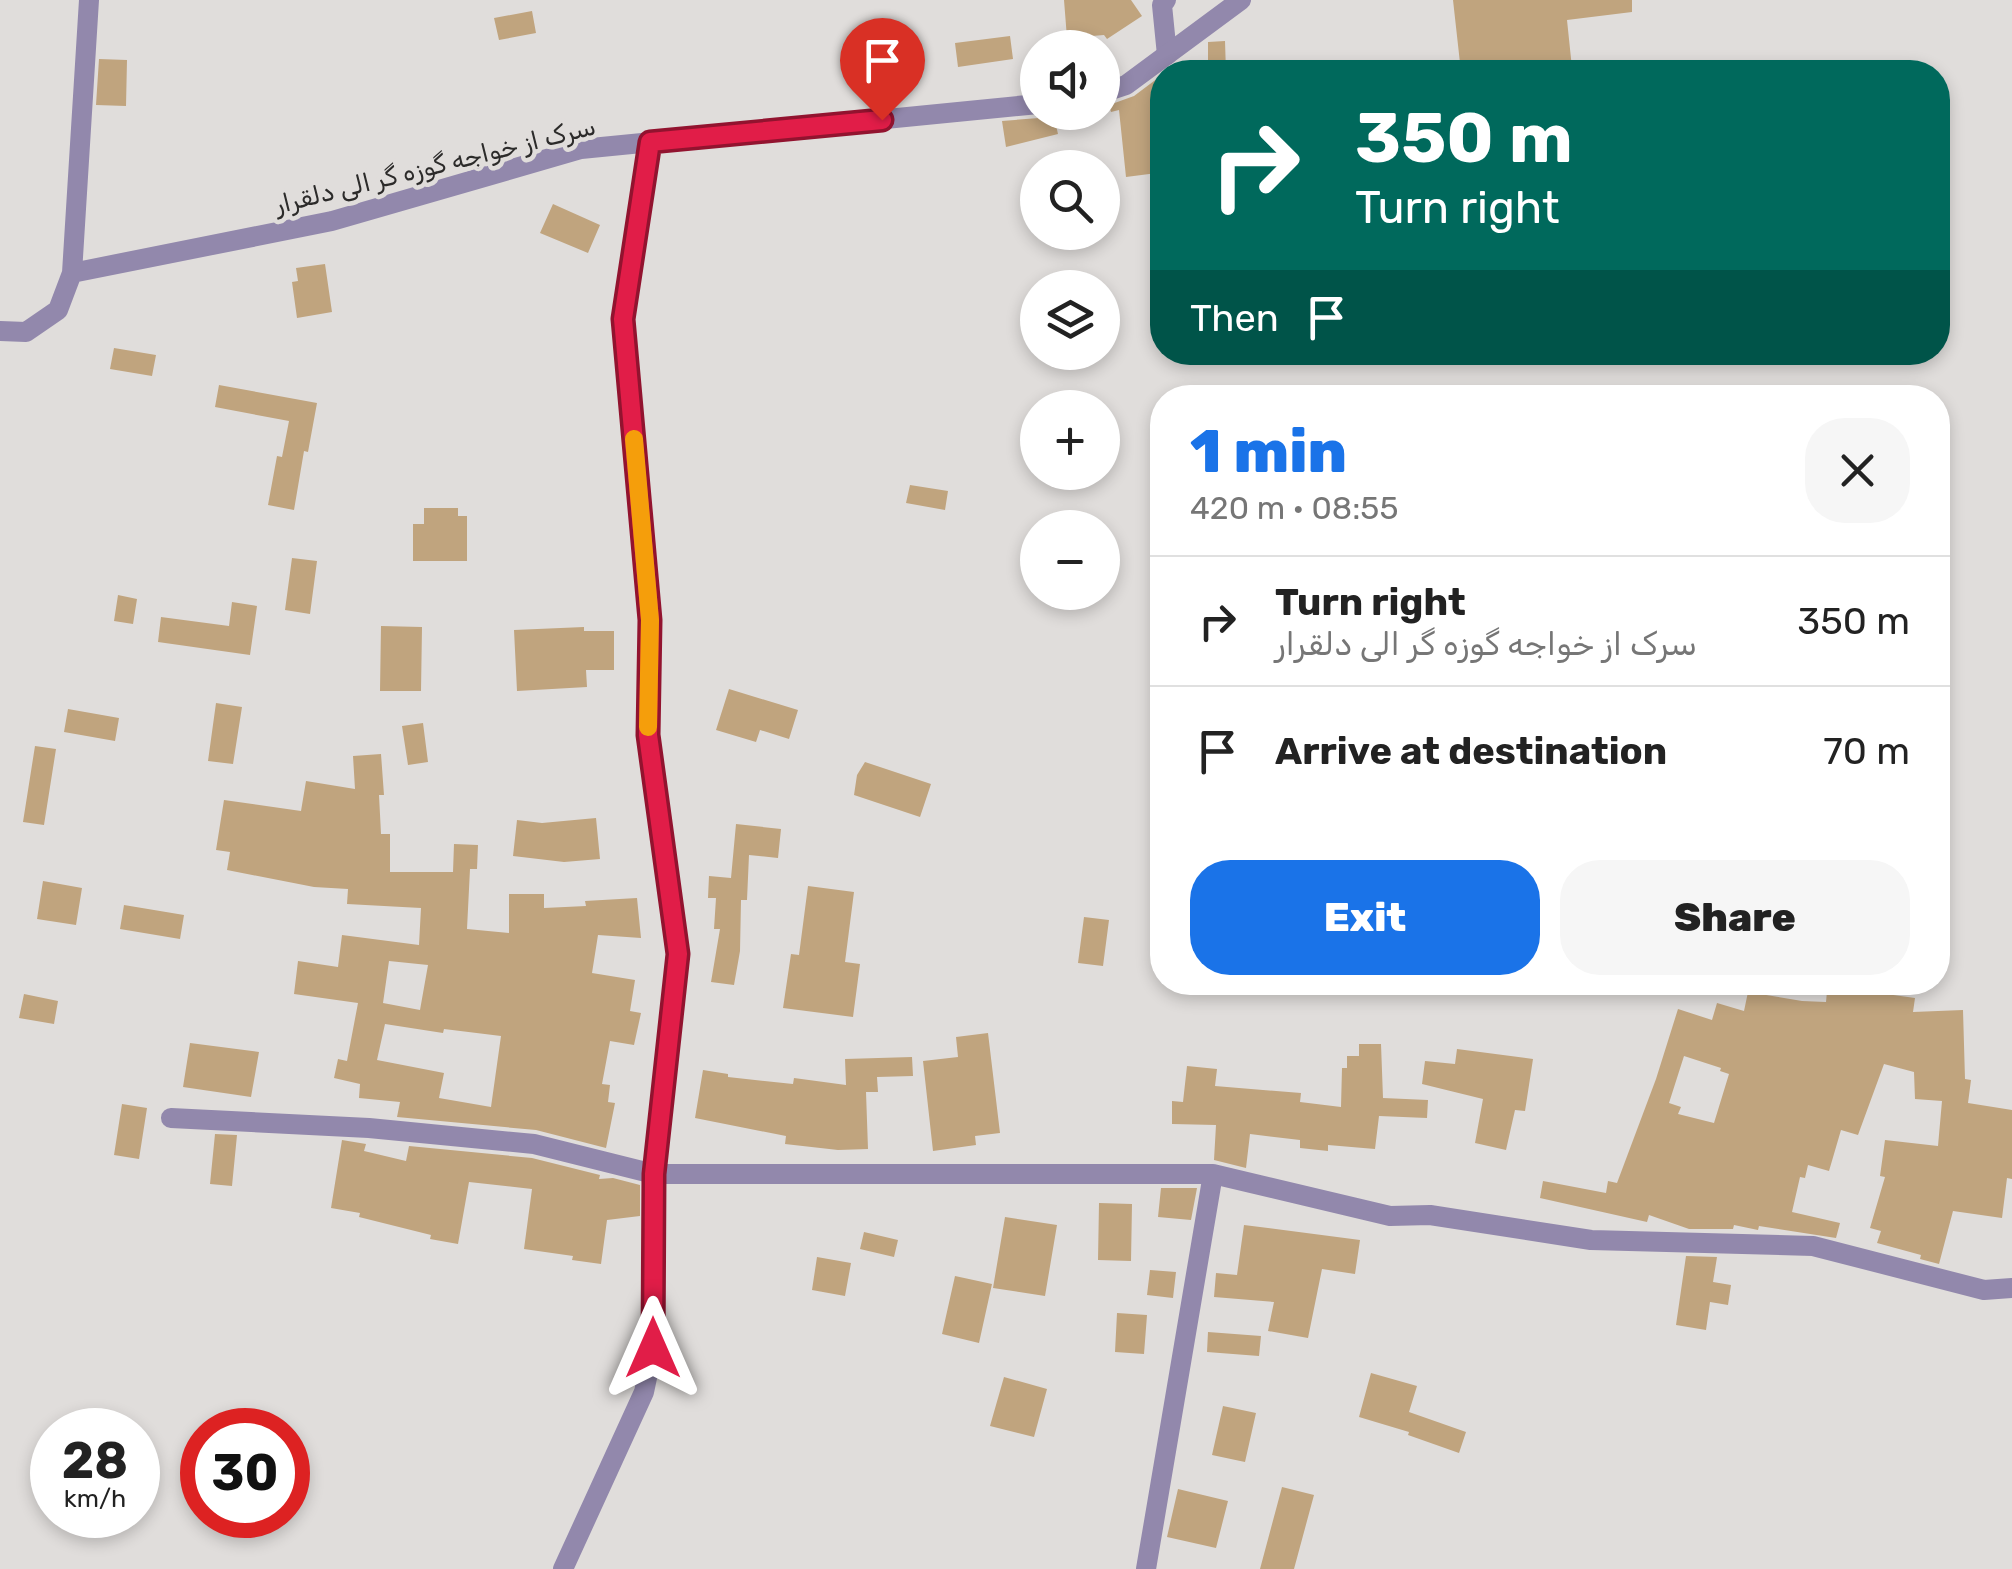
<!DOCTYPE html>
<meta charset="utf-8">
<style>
body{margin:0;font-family:Rubik,Cairo,sans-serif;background:#f6f6f6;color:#222;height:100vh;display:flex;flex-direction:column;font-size:38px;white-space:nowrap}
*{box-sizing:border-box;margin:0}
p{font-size:32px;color:#767676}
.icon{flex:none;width:55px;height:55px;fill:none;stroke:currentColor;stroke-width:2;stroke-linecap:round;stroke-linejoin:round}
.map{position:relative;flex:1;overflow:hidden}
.side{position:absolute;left:1150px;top:385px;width:800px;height:610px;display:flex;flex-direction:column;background:#fff;border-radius:40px;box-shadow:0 5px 15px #0003}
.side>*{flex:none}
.banner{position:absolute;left:1150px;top:60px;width:800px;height:305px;border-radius:40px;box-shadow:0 5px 15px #0003;background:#00695c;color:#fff;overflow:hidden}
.buttons{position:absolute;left:1020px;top:30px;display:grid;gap:20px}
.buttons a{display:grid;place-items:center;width:100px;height:100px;border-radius:50%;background:#fff;box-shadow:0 5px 15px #0003;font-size:50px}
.speed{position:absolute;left:30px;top:1408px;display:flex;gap:20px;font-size:50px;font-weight:700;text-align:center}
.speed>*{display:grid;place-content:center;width:130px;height:130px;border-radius:50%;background:#fff;box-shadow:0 5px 15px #0003;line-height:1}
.speed small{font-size:25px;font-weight:400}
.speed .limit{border:15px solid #d22;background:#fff;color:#111}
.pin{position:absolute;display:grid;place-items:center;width:85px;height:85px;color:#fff;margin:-102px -42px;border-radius:50% 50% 50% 0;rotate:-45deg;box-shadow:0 0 10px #0007}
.pin .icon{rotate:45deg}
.me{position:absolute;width:110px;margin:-55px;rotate:0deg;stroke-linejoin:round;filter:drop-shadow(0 0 8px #0008)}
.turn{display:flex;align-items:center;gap:35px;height:210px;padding:0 40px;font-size:45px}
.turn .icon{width:130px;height:130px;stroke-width:2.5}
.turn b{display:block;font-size:70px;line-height:85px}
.then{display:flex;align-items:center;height:95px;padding:0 40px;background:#0003;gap:20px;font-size:38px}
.round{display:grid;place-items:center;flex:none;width:105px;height:105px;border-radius:40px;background:#f6f6f6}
.summary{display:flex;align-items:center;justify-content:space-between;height:170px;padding:0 40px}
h1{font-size:60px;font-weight:800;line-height:75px;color:#1a73e8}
.cta{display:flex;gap:20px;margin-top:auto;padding:20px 40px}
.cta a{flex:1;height:115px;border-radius:40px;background:#1a73e8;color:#fff;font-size:40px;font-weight:800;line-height:115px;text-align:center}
.cta a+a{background:#f6f6f6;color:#222}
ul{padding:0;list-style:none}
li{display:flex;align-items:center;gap:30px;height:130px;padding:0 40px;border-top:2px solid #e0e0e0}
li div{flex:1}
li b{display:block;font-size:38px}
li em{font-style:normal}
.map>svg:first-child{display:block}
.building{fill:#c0a47e;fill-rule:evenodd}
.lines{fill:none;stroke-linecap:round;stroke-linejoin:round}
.minor{stroke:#9288ac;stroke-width:20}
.tertiary{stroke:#9288ac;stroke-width:20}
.route-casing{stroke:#92132f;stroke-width:25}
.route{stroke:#e11d48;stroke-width:18}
.slow{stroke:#f59e0b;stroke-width:18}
.labels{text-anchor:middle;stroke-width:9;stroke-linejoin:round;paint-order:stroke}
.street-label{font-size:25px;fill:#2c2b2a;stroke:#e0dddb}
</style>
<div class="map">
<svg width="2012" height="1569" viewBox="0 0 2012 1569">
<rect width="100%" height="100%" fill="#e0dddb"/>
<path class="building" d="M 1064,0 L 1131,0 L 1142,16 L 1107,39 L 1104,35 L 1067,38 Z
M 1453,0 L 1632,0 L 1632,12 L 1567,20 L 1572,68 L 1461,72 Z
M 532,11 L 536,33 L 499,40 L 494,18 Z
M 1010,36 L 1013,59 L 958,67 L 955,43 Z
M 1225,41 L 1226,72 L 1208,72 L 1208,42 Z
M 99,59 L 127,60 L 126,106 L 96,105 Z
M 1162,75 L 1162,104 L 1150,107 L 1157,173 L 1126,177 L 1119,110 L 1111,112 L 1109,105 L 1134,96 Z
M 1048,112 L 1053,112 L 1058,134 L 1006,147 L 1002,121 L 1039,118 Z
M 553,204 L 600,225 L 588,253 L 540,233 Z
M 325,264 L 332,312 L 297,318 L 292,282 L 298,281 L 296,268 Z
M 114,348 L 156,355 L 152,376 L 110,369 Z
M 219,385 L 317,403 L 308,452 L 304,451 L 294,510 L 268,505 L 277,456 L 282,457 L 289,421 L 215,407 Z
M 910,485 L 948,491 L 945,510 L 906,503 Z
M 424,508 L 458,508 L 458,516 L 467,516 L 467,561 L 413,561 L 413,524 L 424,524 Z
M 292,558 L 317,561 L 310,614 L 285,610 Z
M 118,595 L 137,599 L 133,624 L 114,621 Z
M 232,602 L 257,606 L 250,655 L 158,642 L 161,617 L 229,626 Z
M 381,626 L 422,627 L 421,691 L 380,691 Z
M 584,627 L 584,631 L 614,631 L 614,670 L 586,670 L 587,687 L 517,691 L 514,630 Z
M 729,689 L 798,710 L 789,739 L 760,730 L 756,742 L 716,730 Z
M 216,703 L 242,707 L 233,764 L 208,761 Z
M 68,709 L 119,718 L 115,741 L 64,732 Z
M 423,723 L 428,762 L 408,765 L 402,726 Z
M 35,746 L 56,749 L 44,825 L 23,822 Z
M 381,754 L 384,795 L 379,795 L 381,834 L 390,834 L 390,872 L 453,872 L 454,844 L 478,845 L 477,869 L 470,869 L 467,929 L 509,933 L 509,894 L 544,894 L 544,908 L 586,906 L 585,901 L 637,898 L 641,938 L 598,935 L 592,973 L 635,980 L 630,1011 L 641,1013 L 634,1045 L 610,1041 L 602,1084 L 610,1085 L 608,1102 L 615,1103 L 606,1148 L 536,1130 L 397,1117 L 400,1102 L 359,1098 L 360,1084 L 334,1078 L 338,1059 L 347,1061 L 358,1003 L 294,994 L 298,961 L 338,967 L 342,935 L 419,945 L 421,908 L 347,904 L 348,889 L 314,887 L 227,870 L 230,852 L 216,850 L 224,800 L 301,811 L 306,781 L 355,789 L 353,756 ZM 389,961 L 428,965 L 420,1010 L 383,1003 ZM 385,1024 L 443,1033 L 444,1029 L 501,1036 L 491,1107 L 439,1098 L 444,1073 L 377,1060 Z
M 865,762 L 931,784 L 920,817 L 854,795 L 857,775 Z
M 596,818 L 600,859 L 564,862 L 513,856 L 517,820 L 542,823 Z
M 736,824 L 781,829 L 778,858 L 749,855 L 747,900 L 741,900 L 740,951 L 734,985 L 711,982 L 720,929 L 714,929 L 716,898 L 708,898 L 709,876 L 731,878 Z
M 43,881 L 82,888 L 76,925 L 37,919 Z
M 808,886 L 854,892 L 845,962 L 860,964 L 853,1017 L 783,1008 L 791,954 L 799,955 Z
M 124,905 L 184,915 L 180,939 L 120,929 Z
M 1084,917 L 1109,920 L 1103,966 L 1078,963 Z
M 1842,982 L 1881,982 L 1879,993 L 1915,998 L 1913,1012 L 1963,1010 L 1965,1079 L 1971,1080 L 1968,1103 L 2012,1110 L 2012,1179 L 2007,1178 L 2002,1218 L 1953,1211 L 1939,1264 L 1920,1259 L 1921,1255 L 1877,1243 L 1881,1231 L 1870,1228 L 1885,1177 L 1880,1176 L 1885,1140 L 1938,1146 L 1942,1101 L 1915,1099 L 1914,1072 L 1884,1064 L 1858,1135 L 1841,1130 L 1829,1171 L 1808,1165 L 1805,1178 L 1800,1177 L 1792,1212 L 1840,1223 L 1836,1238 L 1759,1226 L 1758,1230 L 1734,1225 L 1733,1229 L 1689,1229 L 1649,1215 L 1647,1222 L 1540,1198 L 1543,1181 L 1606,1193 L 1608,1181 L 1617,1183 L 1656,1079 L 1678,1009 L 1712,1020 L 1717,1003 L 1744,1011 L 1748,992 L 1802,1001 L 1826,1002 L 1827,991 L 1841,993 ZM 1684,1056 L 1721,1068 L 1720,1071 L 1729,1074 L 1714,1123 L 1678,1114 L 1681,1107 L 1669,1103 Z
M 24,994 L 58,1001 L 54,1024 L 19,1018 Z
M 988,1033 L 1000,1133 L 975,1136 L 976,1145 L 933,1151 L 923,1061 L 958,1057 L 956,1037 Z
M 190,1043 L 259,1052 L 251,1097 L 183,1087 Z
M 1359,1044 L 1381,1044 L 1383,1098 L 1428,1100 L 1427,1118 L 1379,1116 L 1375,1149 L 1328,1145 L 1328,1151 L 1300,1148 L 1300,1140 L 1250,1134 L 1246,1168 L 1214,1160 L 1216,1125 L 1172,1124 L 1172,1101 L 1183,1102 L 1187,1066 L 1217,1069 L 1215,1086 L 1301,1093 L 1300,1102 L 1341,1107 L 1342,1068 L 1347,1068 L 1347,1056 L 1359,1056 Z
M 1457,1049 L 1533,1059 L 1525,1111 L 1515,1110 L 1506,1150 L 1475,1143 L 1483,1099 L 1422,1084 L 1425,1061 L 1455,1064 Z
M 912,1057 L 913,1076 L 877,1077 L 878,1092 L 866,1092 L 868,1149 L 838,1150 L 785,1144 L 786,1136 L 695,1118 L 703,1070 L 728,1074 L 728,1077 L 793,1084 L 794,1078 L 846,1085 L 845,1059 Z
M 122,1104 L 147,1108 L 139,1159 L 114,1155 Z
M 215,1134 L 237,1135 L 232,1186 L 210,1184 Z
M 342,1140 L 366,1144 L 364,1151 L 406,1161 L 409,1146 L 532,1158 L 600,1175 L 599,1179 L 613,1178 L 640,1185 L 640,1216 L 607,1220 L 601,1264 L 572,1260 L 573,1256 L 524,1249 L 532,1189 L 469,1182 L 458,1244 L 430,1239 L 431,1235 L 359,1217 L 360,1213 L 331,1208 Z
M 1161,1188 L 1197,1188 L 1191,1220 L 1158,1217 Z
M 1099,1203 L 1132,1204 L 1131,1261 L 1098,1260 Z
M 1005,1217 L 1057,1225 L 1045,1296 L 993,1288 Z
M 1244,1225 L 1360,1240 L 1355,1274 L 1322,1269 L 1308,1338 L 1268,1331 L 1274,1302 L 1214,1297 L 1216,1273 L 1237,1275 Z
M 864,1232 L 898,1240 L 894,1257 L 860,1249 Z
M 1686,1256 L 1717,1257 L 1713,1282 L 1731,1285 L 1728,1305 L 1710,1302 L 1706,1330 L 1676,1325 Z
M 817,1257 L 851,1263 L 845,1296 L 812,1290 Z
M 1150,1270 L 1176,1272 L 1173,1298 L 1147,1295 Z
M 955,1276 L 992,1284 L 979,1343 L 942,1334 Z
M 1117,1313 L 1147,1315 L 1144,1354 L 1115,1352 Z
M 1208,1332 L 1261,1336 L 1259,1356 L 1207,1352 Z
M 1371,1373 L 1417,1386 L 1409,1412 L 1466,1432 L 1459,1453 L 1408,1435 L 1409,1432 L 1359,1417 Z
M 1004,1377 L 1047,1389 L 1034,1437 L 990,1426 Z
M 1223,1406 L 1256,1413 L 1245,1462 L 1212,1455 Z
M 1282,1487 L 1314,1495 L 1294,1569 L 1260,1569 Z
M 1178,1489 L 1228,1501 L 1216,1548 L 1167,1537 Z"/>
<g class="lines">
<path class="minor" d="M 1166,0 L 1162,5 L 1167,55
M 171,1118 L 369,1128 L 534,1144 L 654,1174 L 1213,1174 L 1390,1216 L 1430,1215 L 1591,1240 L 1813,1246 L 1984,1290 L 2012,1288
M 563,1569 L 644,1392 L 653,1349 L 654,1174 L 678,954 L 648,735 L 650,621 L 623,319 L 650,143
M 1146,1569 L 1213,1174"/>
<path class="tertiary" d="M 1102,93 L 1126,85 L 1241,0
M 72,273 L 89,0
M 0,331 L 26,332 L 58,310 L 72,273 L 332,221 L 581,149 L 1038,104"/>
</g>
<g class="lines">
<g class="route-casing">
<path id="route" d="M 653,1348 L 654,1174 L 678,954 L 648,735 L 650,620 L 623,319 L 650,142 L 882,120"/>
</g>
<use href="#route" class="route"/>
<path class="slow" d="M 634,439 L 650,620 L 648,727"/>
</g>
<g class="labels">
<g class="street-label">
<text transform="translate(435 165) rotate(-14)" y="9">سرک از خواجه گوزه گر الی دلقرار</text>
</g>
</g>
</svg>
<div class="buttons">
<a><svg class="icon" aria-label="sound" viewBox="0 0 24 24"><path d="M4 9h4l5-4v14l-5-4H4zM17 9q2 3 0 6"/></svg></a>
<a><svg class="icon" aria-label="search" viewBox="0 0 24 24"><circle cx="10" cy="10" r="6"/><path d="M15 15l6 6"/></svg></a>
<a><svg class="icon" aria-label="layers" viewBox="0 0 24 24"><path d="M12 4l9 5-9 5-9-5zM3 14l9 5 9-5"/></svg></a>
<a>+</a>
<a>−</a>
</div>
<div class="speed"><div>28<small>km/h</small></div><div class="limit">30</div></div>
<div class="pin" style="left:882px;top:120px;background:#d93025"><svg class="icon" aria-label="arrive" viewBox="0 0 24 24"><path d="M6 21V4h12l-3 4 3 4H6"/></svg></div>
<svg class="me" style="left:653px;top:1348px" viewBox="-20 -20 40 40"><path d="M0-17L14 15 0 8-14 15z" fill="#e11d48" stroke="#fff" stroke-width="4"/></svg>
<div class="banner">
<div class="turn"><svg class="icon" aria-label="right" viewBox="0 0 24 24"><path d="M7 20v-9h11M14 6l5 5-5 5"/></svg><div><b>350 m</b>Turn right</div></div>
<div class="then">Then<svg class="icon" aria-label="arrive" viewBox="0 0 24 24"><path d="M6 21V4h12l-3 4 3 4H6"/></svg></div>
</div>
<section class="side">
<div class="summary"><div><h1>1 min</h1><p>420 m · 08:55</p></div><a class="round"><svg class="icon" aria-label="close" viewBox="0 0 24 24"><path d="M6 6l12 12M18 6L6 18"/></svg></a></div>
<ul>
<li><svg class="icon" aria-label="right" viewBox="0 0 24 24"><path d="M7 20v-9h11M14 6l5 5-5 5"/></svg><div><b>Turn right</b><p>سرک از خواجه گوزه گر الی دلقرار</p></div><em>350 m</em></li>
<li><svg class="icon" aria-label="arrive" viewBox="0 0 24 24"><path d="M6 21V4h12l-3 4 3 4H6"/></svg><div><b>Arrive at destination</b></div><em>70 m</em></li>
</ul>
<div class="cta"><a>Exit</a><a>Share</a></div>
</section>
</div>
